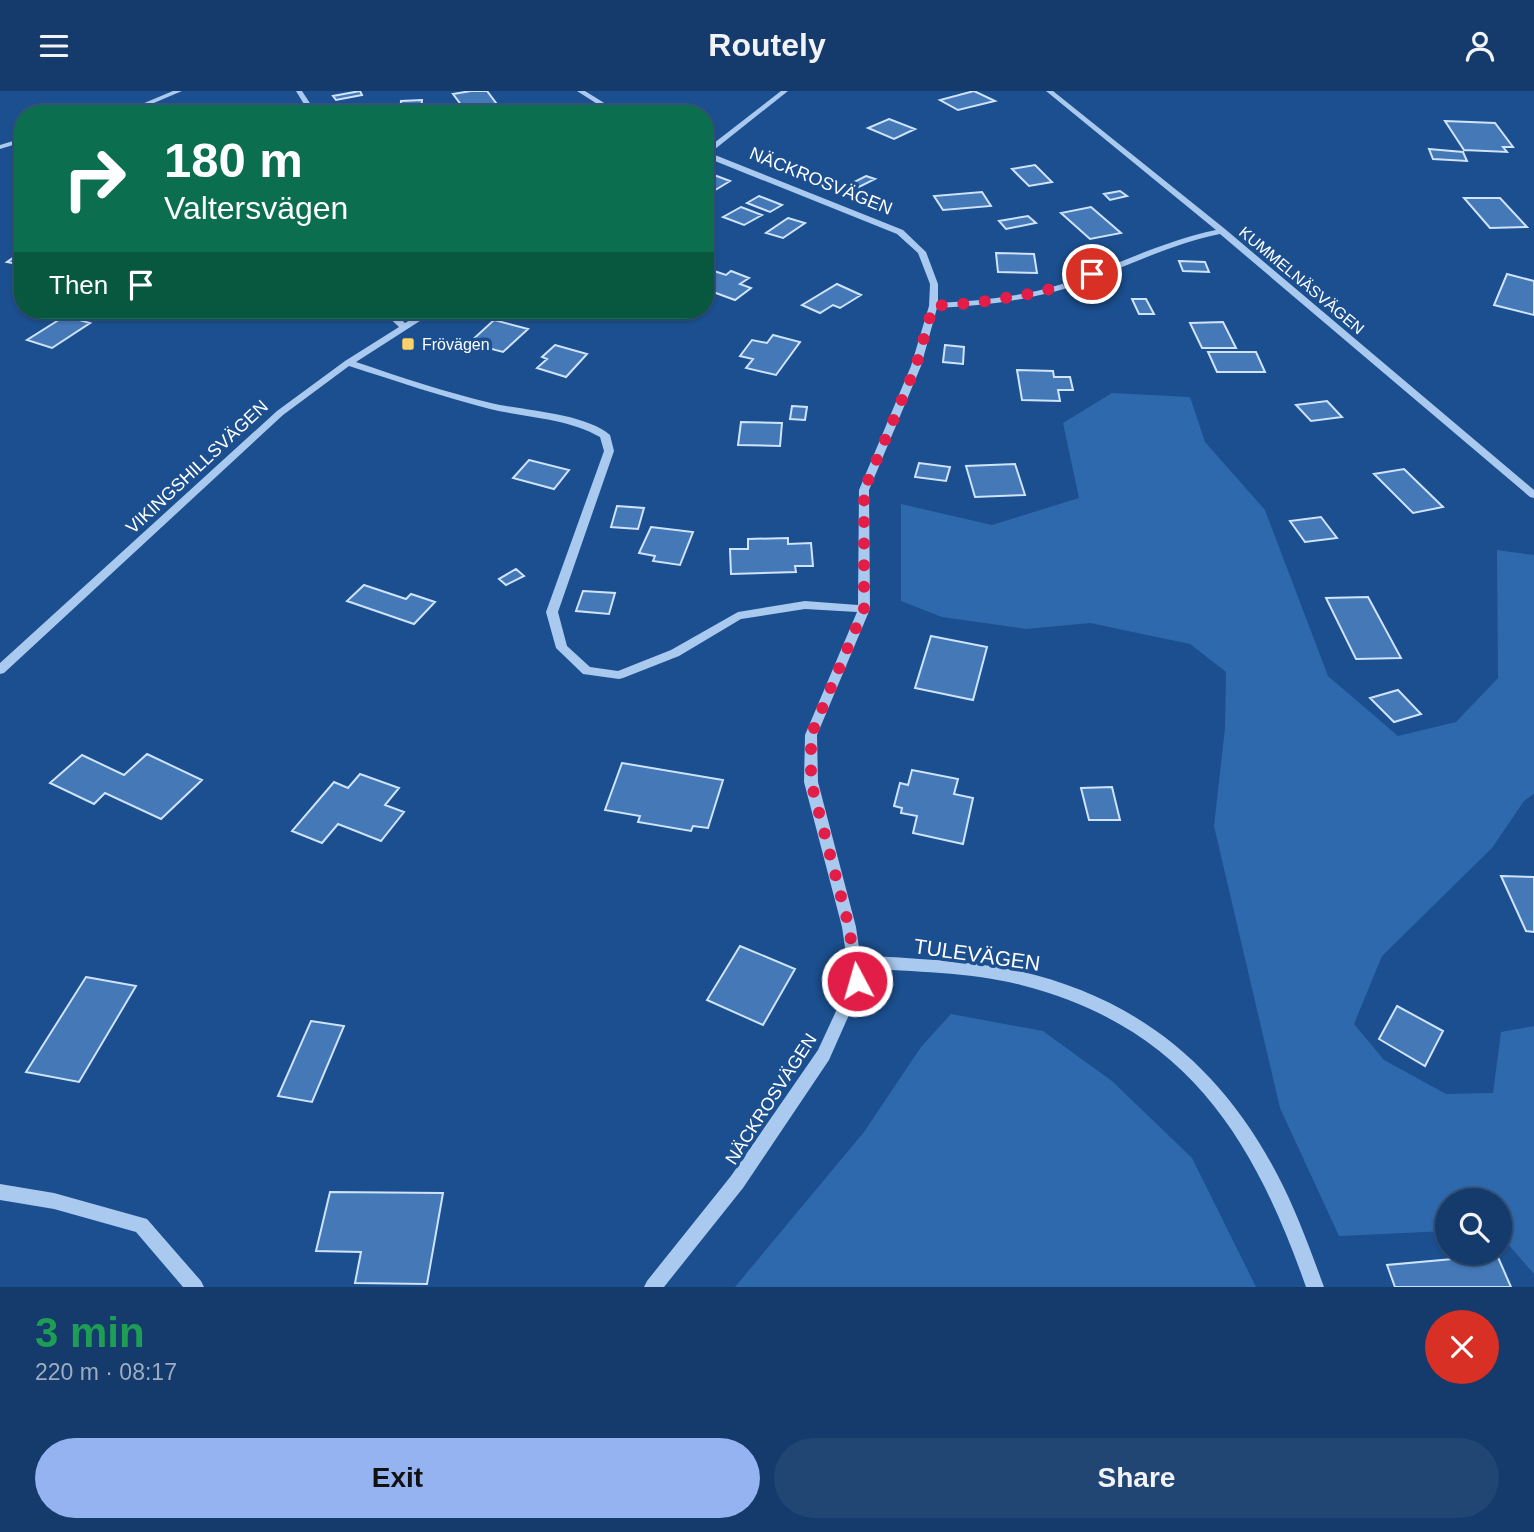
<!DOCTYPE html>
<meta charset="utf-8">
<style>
body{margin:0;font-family:Helvetica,sans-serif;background:#214673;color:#f1f3f6;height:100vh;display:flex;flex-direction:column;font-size:26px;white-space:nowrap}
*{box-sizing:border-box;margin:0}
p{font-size:23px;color:#9dadc1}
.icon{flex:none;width:38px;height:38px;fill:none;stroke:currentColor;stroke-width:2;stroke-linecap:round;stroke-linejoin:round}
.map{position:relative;height:1196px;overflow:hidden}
.panel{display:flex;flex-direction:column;background:#143b6b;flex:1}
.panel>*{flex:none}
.guide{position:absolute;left:14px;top:14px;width:700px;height:214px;border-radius:28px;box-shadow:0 2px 5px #0004,0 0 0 2px #33557e;background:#0b6e4f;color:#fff;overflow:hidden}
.fabs{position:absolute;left:1435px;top:1097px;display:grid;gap:14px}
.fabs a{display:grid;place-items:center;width:77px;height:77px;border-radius:50%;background:#143b6b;box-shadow:0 2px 5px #0004,0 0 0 2px #33557e;font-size:35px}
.pin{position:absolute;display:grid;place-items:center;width:60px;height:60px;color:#fff;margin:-30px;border:4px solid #fff;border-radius:50%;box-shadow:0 2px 7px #0007}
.me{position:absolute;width:77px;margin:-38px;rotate:354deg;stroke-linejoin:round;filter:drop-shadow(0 0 5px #0008)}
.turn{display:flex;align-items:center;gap:24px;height:147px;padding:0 35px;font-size:32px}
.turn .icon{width:91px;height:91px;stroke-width:2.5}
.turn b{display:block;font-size:49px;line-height:60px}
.then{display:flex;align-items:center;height:66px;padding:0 35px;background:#0003;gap:14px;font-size:26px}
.round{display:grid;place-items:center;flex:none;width:74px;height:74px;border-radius:37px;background:#214673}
.overview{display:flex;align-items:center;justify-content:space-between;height:119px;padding:0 35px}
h1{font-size:42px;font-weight:700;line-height:52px;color:#1e9e55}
.button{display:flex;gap:14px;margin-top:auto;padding:14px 35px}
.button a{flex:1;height:80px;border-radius:42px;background:#95b2f1;color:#111;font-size:28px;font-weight:700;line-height:80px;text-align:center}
.button a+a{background:#214673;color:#f1f3f6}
header{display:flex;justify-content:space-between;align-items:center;height:91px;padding:0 35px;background:#143b6b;font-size:32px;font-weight:700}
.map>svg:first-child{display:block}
.green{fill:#2e69ad}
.building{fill:#4478b7;stroke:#cfe3fa;stroke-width:2}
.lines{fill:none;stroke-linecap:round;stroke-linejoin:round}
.minor{fill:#a9c9ee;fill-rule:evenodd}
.route{stroke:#e11d48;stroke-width:12;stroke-dasharray:0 21.6}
.poi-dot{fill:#ffd166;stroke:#1b4f8f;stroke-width:2.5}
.labels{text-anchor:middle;stroke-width:7;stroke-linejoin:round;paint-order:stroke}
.far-street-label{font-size:16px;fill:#fff;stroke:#1b4f8f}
.far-poi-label{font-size:16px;fill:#fff;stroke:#1b4f8f;text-anchor:start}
.street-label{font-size:18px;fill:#fff;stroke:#1b4f8f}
.near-street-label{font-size:21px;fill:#fff;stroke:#1b4f8f}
</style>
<header><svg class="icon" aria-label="menu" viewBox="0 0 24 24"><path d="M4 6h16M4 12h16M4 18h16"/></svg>Routely<svg class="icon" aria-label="person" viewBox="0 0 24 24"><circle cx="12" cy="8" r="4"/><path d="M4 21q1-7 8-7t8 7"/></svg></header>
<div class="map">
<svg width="1534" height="1196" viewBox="0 0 1534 1196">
<rect width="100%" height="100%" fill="#1b4f8f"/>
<path class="green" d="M 1112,302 L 1190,306 L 1205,351 L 1265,419 L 1328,585 L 1398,645 L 1456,631 L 1498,587 L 1497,459 L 1534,464 L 1534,703 L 1524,710 L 1492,757 L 1382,865 L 1354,933 L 1384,969 L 1446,1003 L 1493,1002 L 1501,941 L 1534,935 L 1534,1183 L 1500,1144 L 1500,1110 L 1447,1110 L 1447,1140 L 1339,1145 L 1280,1017 L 1214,735 L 1225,637 L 1226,581 L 1190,553 L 1090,532 L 1026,538 L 942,526 L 901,510 L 901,413 L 992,434 L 1079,407 L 1063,332 Z
M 951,923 L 1043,940 L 1112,990 L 1192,1067 L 1256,1196 L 735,1196 L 864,1041 L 921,956 Z"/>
<path class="building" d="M 360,0 L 362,4 L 336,9 L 333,5 Z
M 471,0 L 487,0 L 502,20 L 468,23 L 453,3 Z
M 974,0 L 995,10 L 958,19 L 940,9 Z
M 422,9 L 421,22 L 400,23 L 401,10 Z
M 889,28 L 915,38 L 894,48 L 868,37 Z
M 1445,30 L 1495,32 L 1513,56 L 1503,56 L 1507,61 L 1464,59 Z
M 1429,58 L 1463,61 L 1467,70 L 1433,68 Z
M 1035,74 L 1052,91 L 1029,95 L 1012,78 Z
M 714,84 L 730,90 L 712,101 L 705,99 L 705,89 Z
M 866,85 L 875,88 L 851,100 L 842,97 Z
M 1120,100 L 1127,105 L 1110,109 L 1104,103 Z
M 982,101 L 991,115 L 943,119 L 934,105 Z
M 759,105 L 782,114 L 770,121 L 747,112 Z
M 1464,107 L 1500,107 L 1527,136 L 1490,137 Z
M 741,116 L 762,124 L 744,134 L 723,126 Z
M 1091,116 L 1121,142 L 1090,148 L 1061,122 Z
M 1028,125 L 1036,132 L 1006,138 L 999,130 Z
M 788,127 L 805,132 L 783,147 L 766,142 Z
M 23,160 L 23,174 L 7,171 Z
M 996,162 L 1034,163 L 1037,182 L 998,181 Z
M 1179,170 L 1205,171 L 1209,181 L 1183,180 Z
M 714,180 L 726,184 L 731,180 L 749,187 L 740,193 L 751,197 L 735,209 L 705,198 L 705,186 Z
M 1507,183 L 1534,190 L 1534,224 L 1494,214 Z
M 837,193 L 861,204 L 840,217 L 833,214 L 820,222 L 802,214 Z
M 1132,208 L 1146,208 L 1154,223 L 1139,223 Z
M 65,225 L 90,232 L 52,257 L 27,249 Z
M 494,229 L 528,238 L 503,261 L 469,252 Z
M 1223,231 L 1236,257 L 1202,257 L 1190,232 Z
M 773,244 L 800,251 L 776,284 L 746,277 L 753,268 L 740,265 L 752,249 L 767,252 Z
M 555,254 L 587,263 L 566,286 L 537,277 L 547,268 L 542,266 Z
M 945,254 L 964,256 L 963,273 L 943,271 Z
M 1208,261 L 1256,261 L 1265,281 L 1217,281 Z
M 1017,279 L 1053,280 L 1054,286 L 1070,286 L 1073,299 L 1058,299 L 1060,310 L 1022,309 Z
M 1327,310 L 1342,326 L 1311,330 L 1296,314 Z
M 792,315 L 807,316 L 805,329 L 790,328 Z
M 741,331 L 782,332 L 780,355 L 738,354 Z
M 529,369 L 569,379 L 554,398 L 513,387 Z
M 919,372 L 950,376 L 946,390 L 915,386 Z
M 1015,373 L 1025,404 L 975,406 L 966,375 Z
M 1404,378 L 1443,416 L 1413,422 L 1374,383 Z
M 617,415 L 644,417 L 638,438 L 611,436 Z
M 1321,426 L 1337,447 L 1305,451 L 1290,430 Z
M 651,436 L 693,441 L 680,474 L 653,470 L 655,465 L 639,462 Z
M 788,447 L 788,453 L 811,452 L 813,475 L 795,475 L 796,481 L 731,483 L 730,458 L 748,458 L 748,448 Z
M 516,478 L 524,485 L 506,494 L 499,488 Z
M 364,494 L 406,508 L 411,503 L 435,511 L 414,533 L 347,510 Z
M 583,500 L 615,502 L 609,523 L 576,520 Z
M 1368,506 L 1401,567 L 1356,568 L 1326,507 Z
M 931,545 L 987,556 L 973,609 L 915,597 Z
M 1398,599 L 1421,623 L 1394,631 L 1370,607 Z
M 147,663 L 202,689 L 161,728 L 105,702 L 94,713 L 50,692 L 82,664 L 124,684 Z
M 622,672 L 723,689 L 708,737 L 693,735 L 691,740 L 638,731 L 640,725 L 605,719 Z
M 912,679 L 958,688 L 954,703 L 973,707 L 963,753 L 913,742 L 917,725 L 901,722 L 902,717 L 894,715 L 900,692 L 908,694 Z
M 360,683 L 399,697 L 385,714 L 404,721 L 381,750 L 338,733 L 322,752 L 292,740 L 334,691 L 348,697 Z
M 1112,696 L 1120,729 L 1089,729 L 1081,697 Z
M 1501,785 L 1534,786 L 1534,841 L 1526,840 Z
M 740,855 L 795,878 L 763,934 L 707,909 Z
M 86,886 L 136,895 L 79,991 L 26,981 Z
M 1397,915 L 1443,940 L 1425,975 L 1379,948 Z
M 311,930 L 344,935 L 312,1011 L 278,1005 Z
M 330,1101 L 443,1102 L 427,1193 L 355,1192 L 361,1161 L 316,1160 Z
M 1497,1164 L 1511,1196 L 1395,1196 L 1387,1174 Z"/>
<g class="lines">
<path class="minor" d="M 173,0 L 182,0 L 128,23 L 118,23 Z
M 296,0 L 302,0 L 317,23 L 310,23 Z
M 577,0 L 585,0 L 622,23 L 613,23 Z
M 781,0 L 788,0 L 710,62 L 903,139 L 926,161 L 938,193 L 938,212 C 978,210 1020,206 1059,194 C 1112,177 1161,150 1216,139 L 1046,0 L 1053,0 L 1225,138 L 1534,399 L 1534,407 L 1530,406 L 1220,143 C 1165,154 1117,181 1064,198 C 1022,210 980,215 937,217 L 921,275 L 869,399 L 870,518 L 817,644 L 818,691 L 856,836 L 860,864 C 913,868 967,869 1019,880 C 1138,907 1221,976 1277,1083 C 1296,1119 1310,1158 1324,1196 L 1306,1196 C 1253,1045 1185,936 1021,894 C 970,881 915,881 862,877 L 864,890 L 829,969 L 743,1097 L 664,1196 L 644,1196 L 647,1190 L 731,1085 L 818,959 L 850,890 L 842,836 L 804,691 L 805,644 L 857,521 L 805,518 L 741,528 L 679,565 L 623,587 L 619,588 L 583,583 L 556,557 L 546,521 L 604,360 L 600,346 C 566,327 527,327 490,318 C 443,306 396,290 349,275 L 283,324 L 4,582 L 0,583 L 0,572 L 277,320 L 345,270 L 399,236 L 381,219 L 390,219 L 405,232 L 427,219 L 437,219 L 356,271 C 400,286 445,301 491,312 C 525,320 584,322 610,344 L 614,360 L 558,521 L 567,555 L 590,576 L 618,580 L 671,559 L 738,521 L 805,510 L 858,514 L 859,399 L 911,275 L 929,215 L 930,193 L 918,162 L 897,143 L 705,66 L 705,59 Z
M 23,47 L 23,51 L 0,58 L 0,54 Z
M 0,1093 L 54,1102 L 147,1128 L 201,1190 L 204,1196 L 183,1196 L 136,1141 L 54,1118 L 0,1109 Z"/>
</g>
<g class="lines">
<path class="route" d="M 857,890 L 849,836 L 811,691 L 811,644 L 864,518 L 864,399 L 916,275 L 933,215 L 974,212 L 1041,201 L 1092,183"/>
</g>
<rect class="poi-dot" x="401" y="246" width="14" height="14" rx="3.5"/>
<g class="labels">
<g class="far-street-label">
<text transform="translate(1302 189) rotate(40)" y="6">KUMMELNÄSVÄGEN</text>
</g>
<g class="far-poi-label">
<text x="422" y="259">Frövägen</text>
</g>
<g class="street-label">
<text transform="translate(821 90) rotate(22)" y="6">NÄCKROSVÄGEN</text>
<text transform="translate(197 376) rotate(-43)" y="6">VIKINGSHILLSVÄGEN</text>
<text transform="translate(771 1008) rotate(-57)" y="6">NÄCKROSVÄGEN</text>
</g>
<g class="near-street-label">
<text transform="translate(977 864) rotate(8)" y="7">TULEVÄGEN</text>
</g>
</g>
</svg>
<div class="fabs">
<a><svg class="icon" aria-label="search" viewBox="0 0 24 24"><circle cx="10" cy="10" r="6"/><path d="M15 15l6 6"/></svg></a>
</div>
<div class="pin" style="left:1092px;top:183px;background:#d93025"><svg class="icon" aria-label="arrive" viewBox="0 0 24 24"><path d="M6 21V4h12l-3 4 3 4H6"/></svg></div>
<svg class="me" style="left:857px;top:890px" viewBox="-20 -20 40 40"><circle r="17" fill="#e11d48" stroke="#fff" stroke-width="3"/><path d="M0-11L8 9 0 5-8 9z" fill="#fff"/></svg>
<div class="guide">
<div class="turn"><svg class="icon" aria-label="right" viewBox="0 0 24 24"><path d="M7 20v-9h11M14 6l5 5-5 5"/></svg><div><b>180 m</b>Valtersvägen</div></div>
<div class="then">Then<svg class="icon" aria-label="arrive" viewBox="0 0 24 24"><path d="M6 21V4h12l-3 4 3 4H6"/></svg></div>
</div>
</div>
<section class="panel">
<div class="overview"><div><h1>3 min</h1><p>220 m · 08:17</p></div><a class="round" style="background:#d93025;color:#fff"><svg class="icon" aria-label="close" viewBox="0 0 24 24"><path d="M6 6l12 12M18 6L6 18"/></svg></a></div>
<div class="button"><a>Exit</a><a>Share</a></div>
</section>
